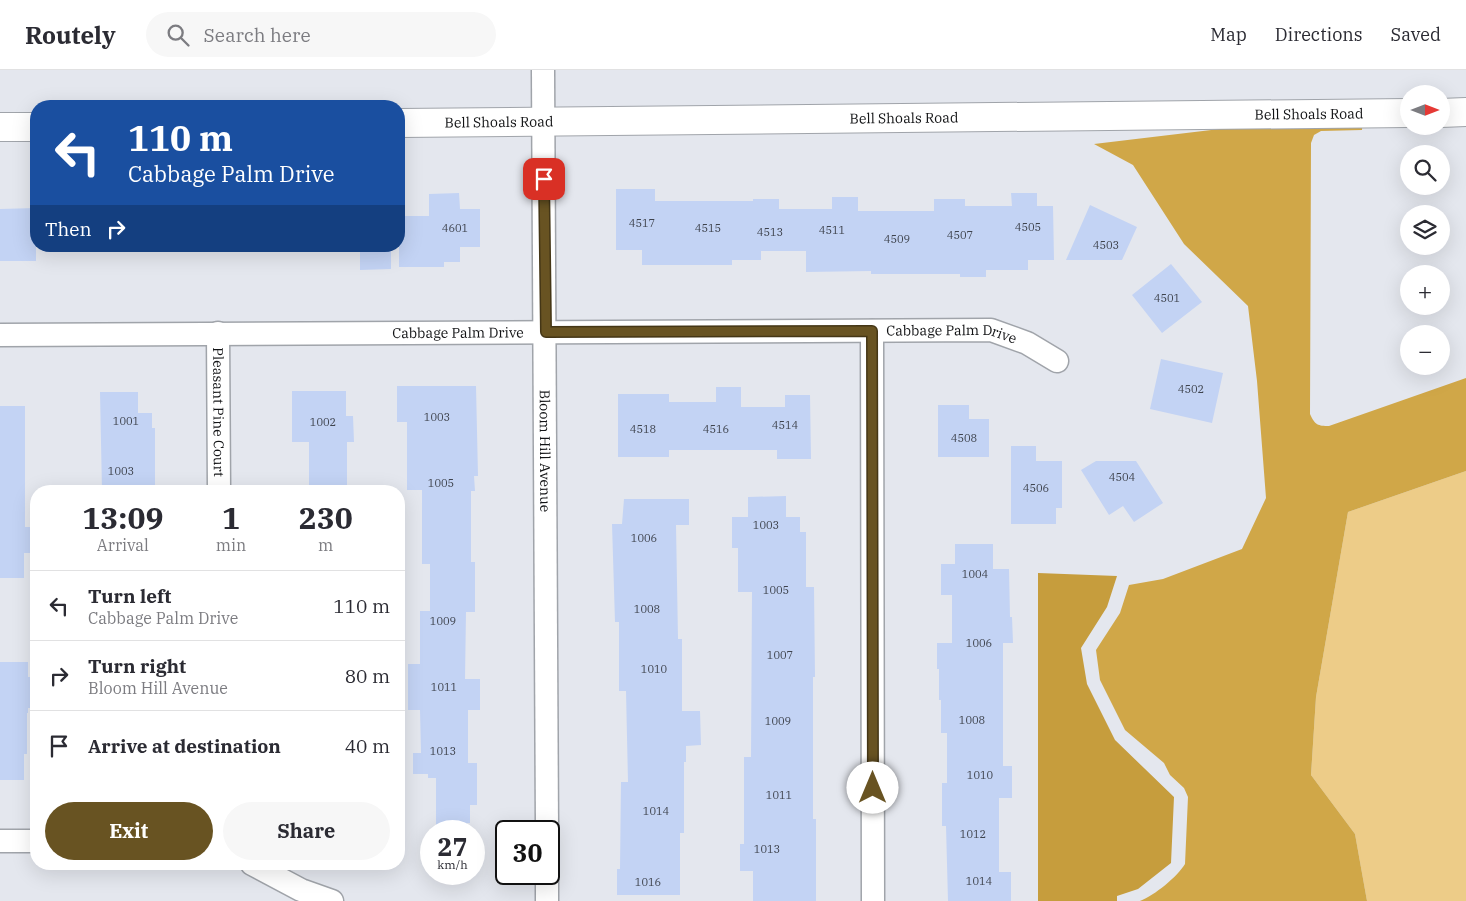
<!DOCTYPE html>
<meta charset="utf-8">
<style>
body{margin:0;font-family:"IBM Plex Serif",serif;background:#f7f7f7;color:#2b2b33;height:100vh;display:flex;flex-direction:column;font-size:19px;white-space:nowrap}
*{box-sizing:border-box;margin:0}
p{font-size:16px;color:#7c7c81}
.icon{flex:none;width:28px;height:28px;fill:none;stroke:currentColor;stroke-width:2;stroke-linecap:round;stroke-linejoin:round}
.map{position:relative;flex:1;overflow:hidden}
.side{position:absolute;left:30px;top:415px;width:375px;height:385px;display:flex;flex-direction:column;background:#fff;border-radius:20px;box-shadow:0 5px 20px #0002}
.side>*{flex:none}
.top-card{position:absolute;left:30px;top:30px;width:375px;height:152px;border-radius:20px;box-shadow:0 5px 20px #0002;background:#1a4fa0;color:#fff;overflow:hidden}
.needle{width:32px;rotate:90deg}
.fabs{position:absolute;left:1400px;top:15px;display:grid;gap:10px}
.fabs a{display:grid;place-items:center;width:50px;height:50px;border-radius:50%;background:#fff;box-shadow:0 5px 20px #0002;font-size:25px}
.speed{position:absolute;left:420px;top:750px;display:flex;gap:10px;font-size:25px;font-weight:700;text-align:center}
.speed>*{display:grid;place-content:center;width:65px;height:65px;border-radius:50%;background:#fff;box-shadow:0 5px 20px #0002;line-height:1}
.speed small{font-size:12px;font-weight:400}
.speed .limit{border:2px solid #111;border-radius:8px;background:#fff;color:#111}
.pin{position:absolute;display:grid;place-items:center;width:42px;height:42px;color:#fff;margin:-21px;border-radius:10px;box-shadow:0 2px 8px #0006}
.me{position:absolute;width:55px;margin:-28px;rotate:0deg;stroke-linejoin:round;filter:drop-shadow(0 0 4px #0008)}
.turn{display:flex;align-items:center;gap:18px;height:105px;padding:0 15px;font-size:22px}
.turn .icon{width:65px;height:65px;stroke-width:2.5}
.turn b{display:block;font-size:35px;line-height:42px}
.then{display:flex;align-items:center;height:48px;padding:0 15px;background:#0003;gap:10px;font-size:19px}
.eta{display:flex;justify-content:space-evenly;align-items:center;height:85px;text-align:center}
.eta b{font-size:30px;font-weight:800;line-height:35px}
.action{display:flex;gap:10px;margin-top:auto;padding:10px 15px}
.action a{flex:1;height:58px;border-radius:30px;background:#685322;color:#fff;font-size:20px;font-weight:800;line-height:58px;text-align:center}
.action a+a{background:#f7f7f7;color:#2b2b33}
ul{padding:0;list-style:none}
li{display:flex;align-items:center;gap:15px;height:70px;padding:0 15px;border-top:1px solid #e1e1e2}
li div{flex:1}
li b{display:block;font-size:19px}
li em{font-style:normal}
header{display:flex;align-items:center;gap:30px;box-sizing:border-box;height:70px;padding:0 25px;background:#fff;border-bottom:1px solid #e1e1e2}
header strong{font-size:24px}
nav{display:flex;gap:28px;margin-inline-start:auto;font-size:18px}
.search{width:350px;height:45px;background:#f7f7f7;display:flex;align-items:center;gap:12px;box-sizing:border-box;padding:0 18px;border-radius:28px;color:#7c7c81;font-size:19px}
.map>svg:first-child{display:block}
.green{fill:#edcc88}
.forest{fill:#d0a748}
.water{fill:#c69d3d}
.building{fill:#c3d3f4}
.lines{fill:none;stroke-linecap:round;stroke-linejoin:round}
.street-casing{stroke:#a0a4aa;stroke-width:25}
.secondary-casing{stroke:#a0a4aa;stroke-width:30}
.street{stroke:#fff;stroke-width:22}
.secondary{stroke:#fff;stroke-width:28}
.route-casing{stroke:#443616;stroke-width:12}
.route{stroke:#685322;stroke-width:9}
.labels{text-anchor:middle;stroke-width:4;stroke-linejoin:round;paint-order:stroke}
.number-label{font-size:11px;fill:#3e434d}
.street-label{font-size:14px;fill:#121315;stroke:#e4e7ee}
</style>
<header>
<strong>Routely</strong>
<div class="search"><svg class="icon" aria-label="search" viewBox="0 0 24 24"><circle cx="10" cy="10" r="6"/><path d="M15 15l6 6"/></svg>Search here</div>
<nav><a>Map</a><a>Directions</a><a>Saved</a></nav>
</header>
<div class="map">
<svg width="1466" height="831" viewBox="0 0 1466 831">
<rect width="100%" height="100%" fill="#e4e7ee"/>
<path class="green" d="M 1466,401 L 1466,831 L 1367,831 L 1355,764 L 1311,705 L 1316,627 L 1348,442 Z"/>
<path class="forest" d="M 1363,42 L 1362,60 L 1321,61 L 1314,65 L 1311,73 L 1310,344 C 1315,355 1318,356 1329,356 L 1466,308 L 1466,401 L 1348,442 L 1316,627 L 1311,705 L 1355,764 L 1367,831 L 1140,831 C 1155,825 1177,807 1185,794 L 1188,727 L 1184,718 L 1170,705 L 1164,693 L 1125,660 L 1100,610 L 1096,580 L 1120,543 L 1129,515 L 1163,509 L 1242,479 L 1266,428 L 1257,311 L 1248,236 L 1184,174 L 1133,95 L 1094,74 Z"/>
<path class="water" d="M 1038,503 L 1117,506 L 1107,537 L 1081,578 L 1087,614 L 1115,670 L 1174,727 L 1171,793 L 1138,819 L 1117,826 L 1117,831 L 1038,831 Z"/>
<path class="building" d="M 616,119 L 655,119 L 655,131 L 753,131 L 753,129 L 779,129 L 779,139 L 832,139 L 832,127 L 858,127 L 858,141 L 934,141 L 934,129 L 965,129 L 965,136 L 1012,136 L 1011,123 L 1037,123 L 1037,136 L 1053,136 L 1054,190 L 1028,190 L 1028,200 L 986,200 L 986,207 L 960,207 L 960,204 L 871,204 L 871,201 L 806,202 L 806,181 L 761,181 L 761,190 L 732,190 L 732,195 L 642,195 L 642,180 L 616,180 Z
M 459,123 L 460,139 L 480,139 L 480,177 L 460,177 L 460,192 L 444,192 L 444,197 L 399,197 L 399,146 L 429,146 L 429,124 Z
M 1090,135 L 1137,157 L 1122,190 L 1066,190 Z
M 36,138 L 36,191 L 0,191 L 0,139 Z
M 360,176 L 391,176 L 391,199 L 360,200 Z
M 1171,194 L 1202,232 L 1162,263 L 1132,225 Z
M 1161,289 L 1223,303 L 1212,353 L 1150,339 Z
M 397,316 L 476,316 L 478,406 L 474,406 L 475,421 L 471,421 L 471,492 L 475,492 L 475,542 L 466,542 L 465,609 L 480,609 L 480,640 L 468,640 L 468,693 L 477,693 L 477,735 L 470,735 L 470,753 L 467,753 L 467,761 L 436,761 L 436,708 L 428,708 L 428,704 L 413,704 L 413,683 L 421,683 L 420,640 L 408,640 L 408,594 L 420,594 L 420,541 L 430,541 L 430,494 L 422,494 L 422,420 L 407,420 L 407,352 L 397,352 Z
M 716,317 L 741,317 L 741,337 L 785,337 L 785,325 L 810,325 L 811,389 L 777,389 L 777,380 L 669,380 L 669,387 L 618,387 L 618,324 L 669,324 L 669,332 L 716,332 Z
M 292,321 L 346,321 L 346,346 L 353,346 L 354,372 L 347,372 L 347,421 L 309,421 L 309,372 L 292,372 Z
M 100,322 L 138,322 L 138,343 L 152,343 L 152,358 L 155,358 L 155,421 L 102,421 Z
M 938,335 L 969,335 L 969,349 L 989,349 L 989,387 L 938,387 Z
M 0,336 L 25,336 L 25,457 L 31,457 L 31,483 L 24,483 L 24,508 L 0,508 Z
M 1011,376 L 1036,376 L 1036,391 L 1062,391 L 1062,438 L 1056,438 L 1056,454 L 1011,454 Z
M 1096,391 L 1136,391 L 1163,433 L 1134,452 L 1123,436 L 1109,445 L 1081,400 Z
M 786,426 L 786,447 L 800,447 L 800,462 L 806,462 L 806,517 L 814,517 L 815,607 L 813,607 L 813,749 L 816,749 L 816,831 L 753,831 L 753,801 L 740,801 L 740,774 L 744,774 L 744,687 L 751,687 L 752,522 L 738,522 L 738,478 L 732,478 L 732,447 L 748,447 L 748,427 Z
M 624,429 L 689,429 L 689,455 L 676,455 L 678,569 L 682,569 L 682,641 L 700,641 L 701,675 L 686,676 L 686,692 L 684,692 L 684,763 L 680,763 L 680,825 L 617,825 L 617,799 L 620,799 L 621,712 L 628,712 L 626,621 L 619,621 L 619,552 L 615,552 L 612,454 L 622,454 Z
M 955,474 L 993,474 L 993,499 L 1009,499 L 1010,547 L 1012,547 L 1013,573 L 1003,573 L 1003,696 L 1012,696 L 1012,728 L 999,728 L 999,802 L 1011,802 L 1011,831 L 948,831 L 946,756 L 942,756 L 942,713 L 947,713 L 947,663 L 941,663 L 941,630 L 939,630 L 939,599 L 937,599 L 937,573 L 952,573 L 952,525 L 941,525 L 941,494 L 955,494 Z
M 0,592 L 28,592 L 28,607 L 36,607 L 36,638 L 28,638 L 28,643 L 27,643 L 27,684 L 24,684 L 24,710 L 0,710 Z"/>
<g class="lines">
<g class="street-casing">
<g id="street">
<path id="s1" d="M 543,0 L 547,761"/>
<path d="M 872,261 L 873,831"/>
<path id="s2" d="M 218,263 L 219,421"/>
<path id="s3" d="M 0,265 L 991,260 L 1027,273 L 1057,291"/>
<path d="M 0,771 L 36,771"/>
<path d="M 252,794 L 301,820 L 332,831"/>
<path d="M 547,804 L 547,831"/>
</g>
</g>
<g class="secondary-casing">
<g id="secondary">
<path d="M 1441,43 L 1466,42"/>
<path id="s4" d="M 399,53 L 1409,43"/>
<path d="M 0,57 L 36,57"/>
</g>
</g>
<use href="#street" class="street"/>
<use href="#secondary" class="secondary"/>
</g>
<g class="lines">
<g class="route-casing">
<path id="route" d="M 544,109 L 546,262 L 872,261 L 873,718"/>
</g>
<use href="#route" class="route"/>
</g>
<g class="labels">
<g class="number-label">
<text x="642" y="157">4517</text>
<text x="1028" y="161">4505</text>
<text x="455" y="162">4601</text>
<text x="708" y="162">4515</text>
<text x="832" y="164">4511</text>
<text x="770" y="166">4513</text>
<text x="960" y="169">4507</text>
<text x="897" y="173">4509</text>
<text x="1106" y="179">4503</text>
<text x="1167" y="232">4501</text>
<text x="1191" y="323">4502</text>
<text x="437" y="351">1003</text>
<text x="126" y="355">1001</text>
<text x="323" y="356">1002</text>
<text x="785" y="359">4514</text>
<text x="643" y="363">4518</text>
<text x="716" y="363">4516</text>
<text x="964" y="372">4508</text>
<text x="121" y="405">1003</text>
<text x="1122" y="411">4504</text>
<text x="441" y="417">1005</text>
<text x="1036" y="422">4506</text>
<text x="766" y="459">1003</text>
<text x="644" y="472">1006</text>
<text x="975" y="508">1004</text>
<text x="776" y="524">1005</text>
<text x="647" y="543">1008</text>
<text x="443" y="555">1009</text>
<text x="979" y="577">1006</text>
<text x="780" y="589">1007</text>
<text x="654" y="603">1010</text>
<text x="444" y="621">1011</text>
<text x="972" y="654">1008</text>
<text x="778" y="655">1009</text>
<text x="443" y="685">1013</text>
<text x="980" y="709">1010</text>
<text x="779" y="729">1011</text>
<text x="656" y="745">1014</text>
<text x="973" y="768">1012</text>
<text x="767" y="783">1013</text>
<text x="979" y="815">1014</text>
<text x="648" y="816">1016</text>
</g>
<g class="street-label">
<text dy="5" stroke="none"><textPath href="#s4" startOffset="910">Bell Shoals Road</textPath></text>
<text dy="5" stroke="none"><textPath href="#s4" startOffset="505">Bell Shoals Road</textPath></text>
<text dy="5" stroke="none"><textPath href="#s4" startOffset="100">Bell Shoals Road</textPath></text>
<text dy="5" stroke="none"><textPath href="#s3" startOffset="458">Cabbage Palm Drive</textPath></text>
<text dy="5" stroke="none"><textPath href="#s3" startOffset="952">Cabbage Palm Drive</textPath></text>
<text dy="5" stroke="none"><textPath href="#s2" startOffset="79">Pleasant Pine Court</textPath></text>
<text dy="5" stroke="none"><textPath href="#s1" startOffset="381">Bloom Hill Avenue</textPath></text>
</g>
</g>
</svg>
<div class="fabs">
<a><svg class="needle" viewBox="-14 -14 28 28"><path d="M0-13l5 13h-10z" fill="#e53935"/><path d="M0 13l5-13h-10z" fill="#7c7c81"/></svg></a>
<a><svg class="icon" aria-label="search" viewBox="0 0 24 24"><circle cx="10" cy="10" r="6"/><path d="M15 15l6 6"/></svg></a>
<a><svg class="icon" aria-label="layers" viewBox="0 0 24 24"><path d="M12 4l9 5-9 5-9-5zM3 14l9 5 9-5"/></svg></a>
<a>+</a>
<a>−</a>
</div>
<div class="speed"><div>27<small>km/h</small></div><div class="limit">30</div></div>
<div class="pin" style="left:544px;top:109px;background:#d93025"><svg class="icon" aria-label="arrive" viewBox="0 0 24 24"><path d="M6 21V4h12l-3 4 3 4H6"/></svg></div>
<svg class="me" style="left:873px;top:718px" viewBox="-20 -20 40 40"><circle r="19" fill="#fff"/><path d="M0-13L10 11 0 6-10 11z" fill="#685322"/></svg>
<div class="top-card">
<div class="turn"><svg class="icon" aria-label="left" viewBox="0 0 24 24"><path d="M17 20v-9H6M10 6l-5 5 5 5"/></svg><div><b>110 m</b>Cabbage Palm Drive</div></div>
<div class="then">Then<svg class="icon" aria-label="right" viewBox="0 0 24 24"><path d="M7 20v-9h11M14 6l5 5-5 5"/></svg></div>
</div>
<section class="side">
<div class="eta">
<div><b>13:09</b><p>Arrival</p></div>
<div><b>1</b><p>min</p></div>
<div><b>230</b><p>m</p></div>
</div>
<ul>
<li><svg class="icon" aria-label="left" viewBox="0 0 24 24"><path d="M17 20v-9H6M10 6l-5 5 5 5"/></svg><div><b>Turn left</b><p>Cabbage Palm Drive</p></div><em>110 m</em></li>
<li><svg class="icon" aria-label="right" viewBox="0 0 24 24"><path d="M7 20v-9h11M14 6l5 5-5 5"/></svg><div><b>Turn right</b><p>Bloom Hill Avenue</p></div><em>80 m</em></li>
<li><svg class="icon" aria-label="arrive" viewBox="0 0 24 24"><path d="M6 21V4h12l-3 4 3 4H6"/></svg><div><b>Arrive at destination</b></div><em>40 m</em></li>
</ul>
<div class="action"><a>Exit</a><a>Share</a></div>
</section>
</div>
